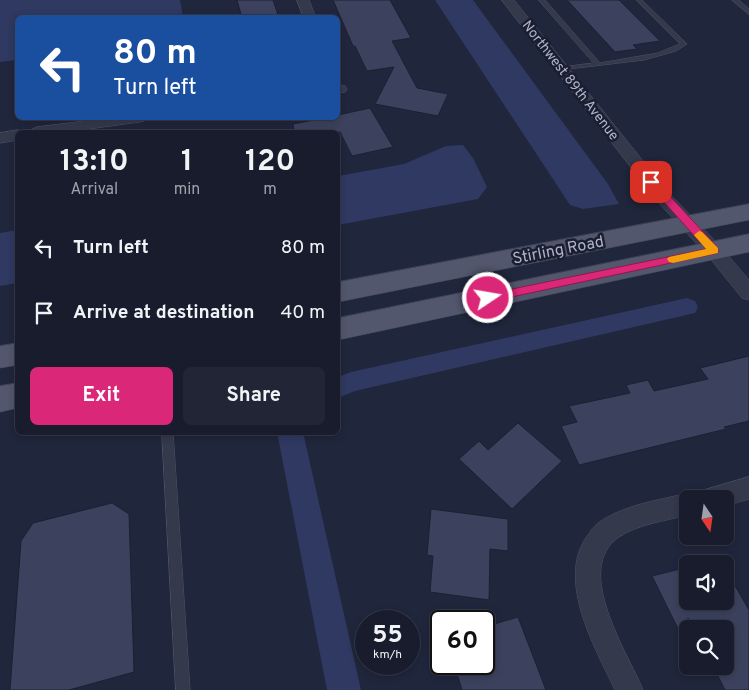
<!DOCTYPE html>
<style>
body{margin:0;font-family:Overpass,sans-serif;background:#212535;color:#f1f3f6;height:100vh;display:flex;flex-direction:column;font-size:19px;white-space:nowrap}
*{box-sizing:border-box;margin:0}
p{font-size:16px;color:#9fa1aa}
.icon{flex:none;width:28px;height:28px;fill:none;stroke:currentColor;stroke-width:2;stroke-linecap:round;stroke-linejoin:round}
.map{position:relative;flex:1;overflow:hidden}
.details{position:absolute;left:15px;top:130px;width:325px;height:305px;display:flex;flex-direction:column;background:#181c2d;border-radius:8px;box-shadow:0 2px 8px #0003,0 0 0 1px #363a49}
.details>*{flex:none}
.guide{position:absolute;left:15px;top:15px;width:325px;height:105px;border-radius:8px;box-shadow:0 2px 8px #0003,0 0 0 1px #363a49;background:#1a4fa0;color:#fff;overflow:hidden}
.needle{width:32px;rotate:167deg}
.fabs{position:absolute;left:679px;top:490px;display:grid;gap:10px}
.fabs a{display:grid;place-items:center;width:55px;height:55px;border-radius:8px;background:#181c2d;box-shadow:0 2px 8px #0003,0 0 0 1px #363a49;font-size:25px}
.speed{position:absolute;left:355px;top:610px;display:flex;gap:10px;font-size:25px;font-weight:700;text-align:center}
.speed>*{display:grid;place-content:center;width:65px;height:65px;border-radius:50%;background:#181c2d;box-shadow:0 2px 8px #0003,0 0 0 1px #363a49;line-height:1}
.speed small{font-size:12px;font-weight:400}
.speed .limit{border:2px solid #111;border-radius:8px;background:#fff;color:#111}
.pin{position:absolute;display:grid;place-items:center;width:42px;height:42px;color:#fff;margin:-21px;border-radius:10px;box-shadow:0 2px 8px #0006}
.me{position:absolute;width:55px;margin:-28px;rotate:78deg;stroke-linejoin:round;filter:drop-shadow(0 0 4px #0008)}
.turn{display:flex;align-items:center;gap:18px;height:105px;padding:0 15px;font-size:22px}
.turn .icon{width:65px;height:65px;stroke-width:2.5}
.turn b{display:block;font-size:35px;line-height:42px}
.eta{display:flex;justify-content:space-evenly;align-items:center;height:85px;text-align:center}
.eta b{font-size:30px;font-weight:700;line-height:35px}
.button{display:flex;gap:10px;margin-top:auto;padding:10px 15px}
.button a{flex:1;height:58px;border-radius:8px;background:#db2777;color:#fff;font-size:20px;font-weight:700;line-height:58px;text-align:center}
.button a+a{background:#212535;color:#f1f3f6}
ul{padding:0;list-style:none}
li{display:flex;align-items:center;gap:15px;height:65px;padding:0 15px}
li div{flex:1}
li b{display:block;font-size:19px}
li em{font-style:normal}
.map>svg:first-child{display:block}
.water{fill:#2f3961}
.lines{fill:none;stroke-linecap:round;stroke-linejoin:round}
.canal{fill:#2f3961;fill-rule:evenodd}
.building{fill:#3c425d;stroke:#1c2033}
.lane-casing{stroke:#505367;stroke-width:1}
.street-casing{stroke:#505367;stroke-width:1}
.primary-casing{stroke:#3e4255;stroke-width:1}
.lane{fill:#34394c;fill-rule:evenodd}
.street{fill:#34394c;fill-rule:evenodd}
.primary{fill:#52576d;fill-rule:evenodd}
.route{fill:#db2777;stroke:#8e194d}
.slow{fill:#f59e0b}
.labels{text-anchor:middle;stroke-width:5;stroke-linejoin:round;paint-order:stroke}
.far-street-label{font-size:14px;fill:#b0b3c8;stroke:#1a1e31}
.street-label{font-size:16px;fill:#b0b3c8;stroke:#1a1e31}
</style>
<div class="map">
<svg width="749" height="690" viewBox="0 0 749 690">
<rect width="100%" height="100%" fill="#20263c"/>
<path class="water" d="M 0,0 L 180,0 L 183,17 L 18,18 L 17,60 L 0,62 Z
M 435,0 L 473,0 L 608,184 L 619,204 L 583,209 L 570,205 Z
M 463,145 L 473,158 L 487,187 L 478,199 L 338,225 L 338,176 L 404,164 L 446,146 Z
M 17,230 L 17,283 L 0,286 L 0,233 Z"/>
<g class="lines">
<path class="canal" d="M 687,298 L 695,301 L 698,307 L 695,313 L 355,391 L 338,398 L 338,377 L 351,372 Z
M 277,432 L 303,432 L 361,690 L 327,690 Z"/>
</g>
<path class="building" d="M 237,0 L 273,0 L 279,18 L 242,18 Z
M 333,0 L 390,0 L 411,38 L 392,41 L 417,88 L 448,94 L 438,116 L 375,104 L 394,67 L 367,71 L 355,46 L 353,46 Z
M 567,0 L 619,0 L 660,41 L 633,45 L 637,49 L 615,52 Z
M 370,108 L 393,147 L 352,156 L 340,132 L 294,132 L 293,124 L 324,118 L 338,118 L 338,115 Z
M 749,356 L 749,421 L 724,427 L 726,429 L 579,465 L 561,426 L 577,422 L 569,406 L 630,393 L 626,385 L 648,380 L 654,391 L 708,379 L 700,368 Z
M 518,423 L 562,461 L 512,509 L 459,459 L 479,441 L 488,450 Z
M 112,503 L 129,514 L 134,672 L 69,690 L 10,690 L 21,541 L 33,523 Z
M 431,509 L 508,519 L 508,551 L 490,549 L 489,600 L 430,592 L 433,556 L 427,555 Z
M 688,567 L 688,601 L 725,601 L 725,568 L 749,610 L 749,690 L 725,690 L 714,668 L 725,666 L 725,629 L 693,629 L 688,618 L 688,649 L 652,576 Z
M 518,617 L 546,690 L 462,690 L 454,664 L 484,664 L 484,627 Z"/>
<g class="lines">
<g class="lane-casing">
<path id="lane" d="M 539,0 L 545,0 L 600,63 L 658,53 L 680,44 L 636,0 L 642,0 L 687,44 L 676,51 L 644,60 L 560,70 L 560,68 L 562,67 L 593,63 Z
M 732,0 L 739,0 L 749,9 L 749,14 Z
M 162,432 L 173,432 L 190,690 L 176,690 Z"/>
</g>
<g class="street-casing">
<path id="street" d="M 297,0 L 309,0 L 316,18 L 304,18 Z
M 502,0 L 514,0 L 668,192 L 720,246 L 749,280 L 749,300 L 742,298 L 708,256 L 656,200 Z
M 338,84 L 345,86 L 347,89 L 345,92 L 338,93 Z
M 110,118 L 146,118 L 144,121 L 139,122 L 67,132 L 29,132 L 32,129 L 37,127 Z
M 18,130 L 24,132 L 18,132 L 18,140 L 0,143 L 0,133 Z
M 749,477 L 749,499 L 725,506 L 725,499 L 688,499 L 688,515 C 665,521 638,524 619,537 C 572,569 628,653 643,690 L 615,690 C 595,648 555,578 588,535 C 592,528 597,523 604,519 C 629,504 660,500 688,493 L 696,496 L 697,499 L 701,491 Z"/>
</g>
<g class="primary-casing">
<path id="primary" d="M 749,204 L 749,220 L 338,302 L 338,282 Z
M 749,234 L 749,252 L 338,340 L 338,318 Z
M 18,343 L 18,365 L 0,368 L 0,346 Z
M 18,383 L 18,408 L 0,412 L 0,386 Z"/>
</g>
<use href="#lane" class="lane"/>
<use href="#street" class="street"/>
<use href="#primary" class="primary"/>
</g>
<path class="route" d="M 651,179 L 655,180 L 718,248 L 718,253 L 488,302 L 484,301 L 483,298 L 484,295 L 488,294 L 706,249 L 648,184 L 648,180 Z"/>
<path class="slow" d="M 699,231 L 702,232 L 718,248 L 718,253 L 673,263 L 669,262 L 667,259 L 669,257 L 706,249 L 694,235 Z"/>
<g class="labels">
<g class="far-street-label">
<text transform="translate(571 80) rotate(52)" y="5">Northwest 89th Avenue</text>
</g>
<g class="street-label">
<text transform="translate(558 249) rotate(-11)" y="6">Stirling Road</text>
</g>
</g>
</svg>
<div class="fabs">
<a><svg class="needle" viewBox="-14 -14 28 28"><path d="M0-13l5 13h-10z" fill="#e53935"/><path d="M0 13l5-13h-10z" fill="#9fa1aa"/></svg></a>
<a><svg class="icon" aria-label="sound" viewBox="0 0 24 24"><path d="M4 9h4l5-4v14l-5-4H4zM17 9q2 3 0 6"/></svg></a>
<a><svg class="icon" aria-label="search" viewBox="0 0 24 24"><circle cx="10" cy="10" r="6"/><path d="M15 15l6 6"/></svg></a>
</div>
<div class="speed"><div>55<small>km/h</small></div><div class="limit">60</div></div>
<div class="pin" style="left:651px;top:182px;background:#d93025"><svg class="icon" aria-label="arrive" viewBox="0 0 24 24"><path d="M6 21V4h12l-3 4 3 4H6"/></svg></div>
<svg class="me" style="left:488px;top:298px" viewBox="-20 -20 40 40"><circle r="17" fill="#db2777" stroke="#fff" stroke-width="3"/><path d="M0-11L8 9 0 5-8 9z" fill="#fff"/></svg>
<div class="guide">
<div class="turn"><svg class="icon" aria-label="left" viewBox="0 0 24 24"><path d="M17 20v-9H6M10 6l-5 5 5 5"/></svg><div><b>80 m</b>Turn left</div></div>
</div>
<section class="details">
<div class="eta">
<div><b>13:10</b><p>Arrival</p></div>
<div><b>1</b><p>min</p></div>
<div><b>120</b><p>m</p></div>
</div>
<ul>
<li><svg class="icon" aria-label="left" viewBox="0 0 24 24"><path d="M17 20v-9H6M10 6l-5 5 5 5"/></svg><div><b>Turn left</b></div><em>80 m</em></li>
<li><svg class="icon" aria-label="arrive" viewBox="0 0 24 24"><path d="M6 21V4h12l-3 4 3 4H6"/></svg><div><b>Arrive at destination</b></div><em>40 m</em></li>
</ul>
<div class="button"><a>Exit</a><a>Share</a></div>
</section>
</div>
